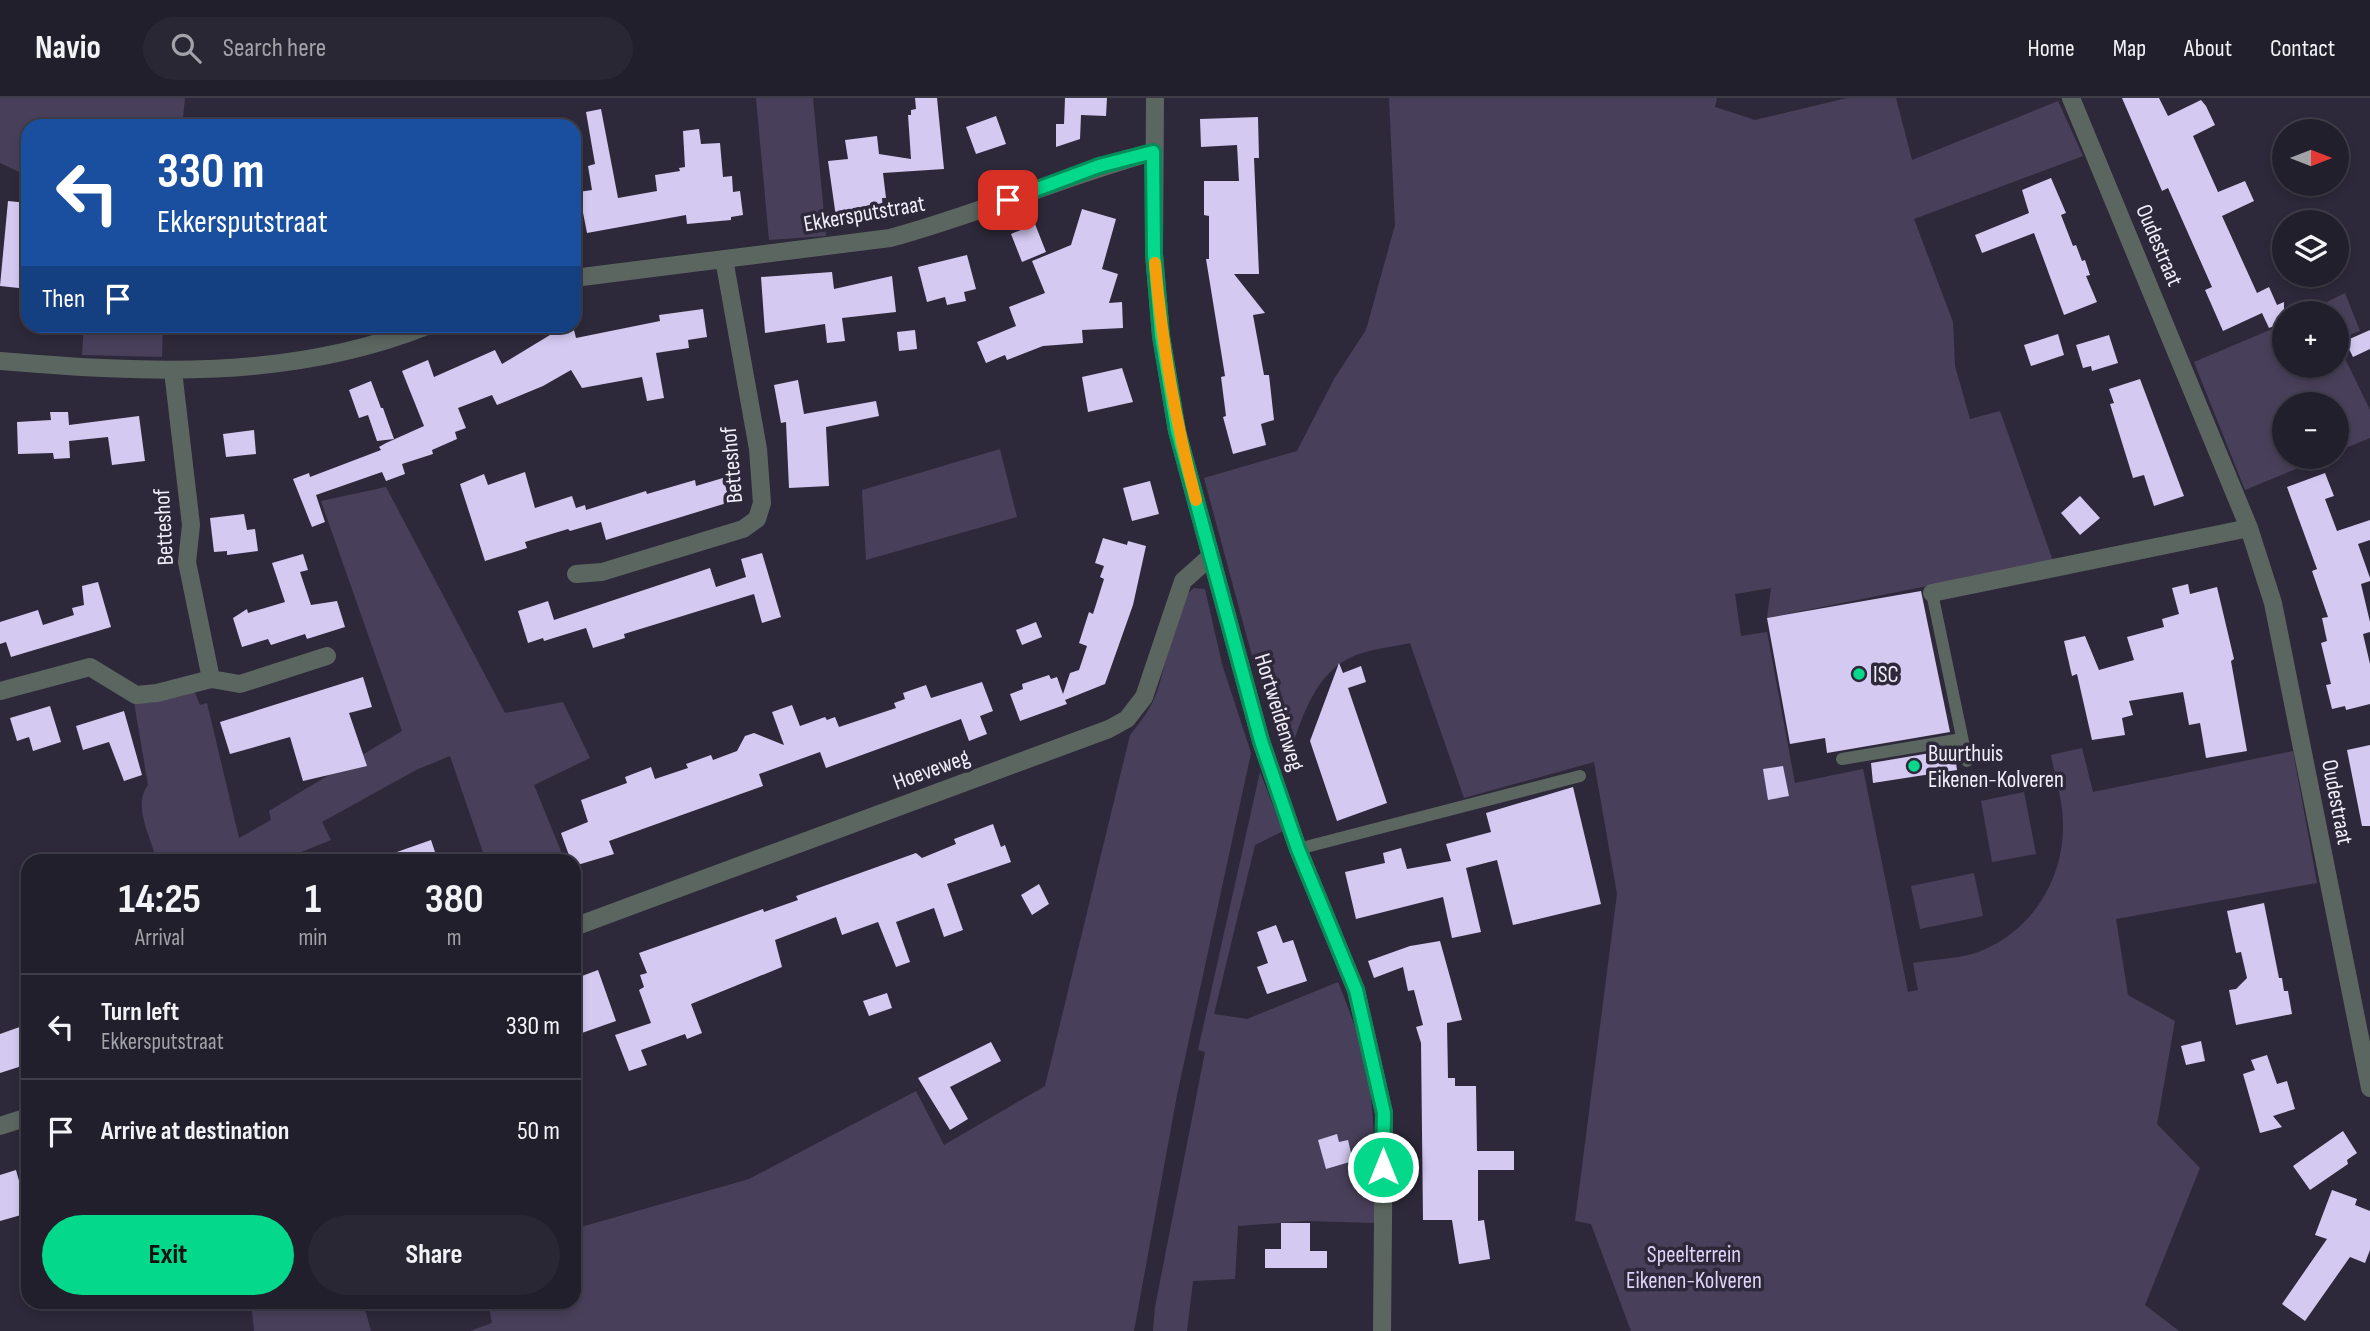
<!DOCTYPE html>
<meta charset="utf-8">
<style>
body{margin:0;font-family:"Sofia Sans Condensed",sans-serif;background:#2a2734;color:#f1f3f6;height:100vh;display:flex;flex-direction:column;font-size:26px;white-space:nowrap}
*{box-sizing:border-box;margin:0}
p{font-size:23px;color:#a2a2a9}
.icon{flex:none;width:38px;height:38px;fill:none;stroke:currentColor;stroke-width:2;stroke-linecap:round;stroke-linejoin:round}
.map{position:relative;flex:1;overflow:hidden}
.drawer{position:absolute;left:21px;top:756px;width:560px;height:455px;display:flex;flex-direction:column;background:#221f2c;border-radius:21px;box-shadow:0 4px 10px #0003,0 0 0 2px #3f3d48}
.drawer>*{flex:none}
.top-card{position:absolute;left:21px;top:21px;width:560px;height:214px;border-radius:21px;box-shadow:0 4px 10px #0003,0 0 0 2px #3f3d48;background:#1a4fa0;color:#fff;overflow:hidden}
.needle{width:46px;rotate:90deg}
.buttons{position:absolute;left:2272px;top:21px;display:grid;gap:14px}
.buttons a{display:grid;place-items:center;width:77px;height:77px;border-radius:50%;background:#221f2c;box-shadow:0 4px 10px #0003,0 0 0 2px #3f3d48;font-size:35px}
.pin{position:absolute;display:grid;place-items:center;width:60px;height:60px;color:#fff;margin:-30px;border-radius:14px;box-shadow:0 4px 10px #0006}
.me{position:absolute;width:77px;margin:-38px;rotate:0deg;stroke-linejoin:round;filter:drop-shadow(0 0 5px #0008)}
.turn{display:flex;align-items:center;gap:24px;height:147px;padding:0 21px;font-size:32px}
.turn .icon{width:91px;height:91px;stroke-width:2.5}
.turn b{display:block;font-size:49px;line-height:60px}
.then{display:flex;align-items:center;height:66px;padding:0 21px;background:#0003;gap:14px;font-size:26px}
.eta{display:flex;justify-content:space-evenly;align-items:center;height:119px;text-align:center}
.eta b{font-size:42px;font-weight:700;line-height:49px}
.button{display:flex;gap:14px;margin-top:auto;padding:14px 21px}
.button a{flex:1;height:80px;border-radius:42px;background:#04d98b;color:#111;font-size:28px;font-weight:700;line-height:80px;text-align:center}
.button a+a{background:#2a2734;color:#f1f3f6}
ul{padding:0;list-style:none}
li{display:flex;align-items:center;gap:21px;height:105px;padding:0 21px;border-top:2px solid #3f3d48}
li div{flex:1}
li b{display:block;font-size:26px}
li em{font-style:normal}
header{display:flex;align-items:center;gap:42px;box-sizing:border-box;height:98px;padding:0 35px;background:#221f2c;border-bottom:2px solid #3f3d48}
header strong{font-size:33px}
nav{display:flex;gap:38px;margin-inline-start:auto;font-size:24px}
.search{width:490px;height:63px;background:#2a2734;display:flex;align-items:center;gap:18px;box-sizing:border-box;padding:0 24px;border-radius:38px;color:#a2a2a9;font-size:26px}
.map>svg:first-child{display:block}
.green{fill:#48405a}
.building{fill:#d3c9f1}
.lines{fill:none;stroke-linecap:round;stroke-linejoin:round}
.service{stroke:#5c6660;stroke-width:12}
.minor{stroke:#5c6660;stroke-width:18}
.route-casing{stroke:#038d5a;stroke-width:18}
.route{stroke:#04d98b;stroke-width:12}
.slow{stroke:#f59e0b;stroke-width:12}
.poi-dot{fill:#04d98b;stroke:#2e293a;stroke-width:2.5}
.labels{text-anchor:middle;stroke-width:7;stroke-linejoin:round;paint-order:stroke}
.street-label{font-size:23px;fill:#f1eefa;stroke:#2e293a}
.poi-label{font-size:23px;fill:#f1eefa;stroke:#2e293a;text-anchor:start}
.park-label{font-size:23px;fill:#ded4f9;stroke:#2e293a}
</style>
<header>
<strong>Navio</strong>
<div class="search"><svg class="icon" aria-label="search" viewBox="0 0 24 24"><circle cx="10" cy="10" r="6"/><path d="M15 15l6 6"/></svg>Search here</div>
<nav><a>Home</a><a>Map</a><a>About</a><a>Contact</a></nav>
</header>
<div class="map">
<svg width="2370" height="1233" viewBox="0 0 2370 1233">
<rect width="100%" height="100%" fill="#2e293a"/>
<path class="green" d="M 0,0 L 185,0 L 182,28 L 28,28 L 28,78 L 0,65 Z
M 756,0 L 813,0 L 826,138 L 769,142 Z
M 1389,0 L 1717,0 L 1715,9 L 1755,22 L 1847,0 L 1896,0 L 1912,62 L 2058,3 L 2083,58 L 1914,121 L 1953,224 L 1955,268 L 1970,321 L 2000,313 L 2053,463 L 1767,520 L 1771,490 L 1735,496 L 1741,538 L 1767,534 L 1795,685 L 1863,671 L 1908,894 L 1918,892 L 1913,865 C 1935,861 1961,861 1981,853 C 2033,832 2064,780 2063,726 C 2063,703 2055,679 2051,657 L 2082,650 L 2093,694 L 2293,653 L 2317,785 L 2116,821 L 2128,897 L 2175,923 L 2157,1026 L 2200,1070 L 2145,1207 L 2179,1233 L 1631,1233 L 1591,1126 L 1575,1123 L 1617,796 L 1594,664 L 1464,700 L 1410,545 C 1392,549 1372,551 1356,557 C 1314,573 1301,623 1288,660 L 1255,569 L 1204,380 L 1297,353 L 1334,281 L 1366,232 L 1395,127 Z
M 2345,195 L 2360,233 L 2336,242 L 2370,312 L 2370,340 L 2336,354 L 2336,306 L 2284,306 L 2284,359 L 2325,359 L 2245,392 L 2194,264 L 2284,226 L 2284,268 L 2336,268 L 2336,215 L 2305,215 Z
M 84,228 L 163,228 L 162,259 L 82,257 Z
M 1000,351 L 1017,419 L 866,462 L 862,392 Z
M 386,389 L 505,615 L 563,604 L 590,660 L 534,687 L 565,763 L 486,763 L 450,658 L 416,672 L 322,724 L 331,742 L 279,763 L 157,763 C 151,739 132,708 148,687 L 134,604 L 151,605 L 194,592 L 200,607 L 207,605 L 239,740 L 271,722 L 269,713 L 402,633 L 321,403 Z
M 1194,490 L 1205,491 L 1222,566 L 1251,655 L 1177,997 L 1134,1233 L 470,1233 L 492,1225 L 488,1204 L 574,1204 L 574,1131 L 749,1081 L 916,993 L 944,1047 L 1045,988 L 1130,637 C 1142,622 1152,609 1158,591 C 1166,568 1175,501 1194,490 Z
M 1260,674 L 1283,733 L 1255,747 L 1214,916 L 1247,921 L 1338,884 C 1349,911 1359,938 1366,966 C 1375,1010 1376,1079 1375,1125 L 1307,1123 L 1238,1128 L 1235,1181 L 1193,1183 L 1187,1233 L 1153,1233 L 1155,1209 L 1205,954 L 1198,952 Z
M 2024,694 L 2036,756 L 1992,764 L 1981,703 Z
M 1974,775 L 1983,818 L 1920,831 L 1911,788 Z
M 251,1204 L 363,1204 L 371,1233 L 254,1233 Z"/>
<path class="building" d="M 915,0 L 937,0 L 944,71 L 883,75 L 886,100 L 882,100 L 883,114 L 836,119 L 828,63 L 848,61 L 845,42 L 877,38 L 879,56 L 911,61 L 908,17 L 911,17 L 911,12 L 916,11 Z
M 1065,0 L 1107,0 L 1106,18 L 1081,17 L 1080,41 L 1056,49 L 1056,26 L 1064,26 Z
M 2122,0 L 2159,0 L 2168,18 L 2201,2 L 2206,8 L 2215,27 L 2193,38 L 2218,94 L 2245,83 L 2254,103 L 2222,118 L 2257,195 L 2269,189 L 2277,207 L 2284,204 L 2284,224 L 2269,230 L 2262,215 L 2223,233 L 2205,192 L 2212,189 L 2168,90 L 2162,93 Z
M 601,11 L 618,100 L 657,93 L 655,77 L 680,73 L 679,70 L 685,69 L 683,33 L 699,31 L 701,46 L 720,45 L 723,79 L 732,78 L 733,94 L 740,93 L 743,117 L 731,119 L 731,122 L 687,126 L 686,117 L 587,135 L 579,94 L 592,92 L 588,68 L 595,66 L 586,14 Z
M 996,18 L 1006,46 L 976,56 L 966,29 Z
M 1258,19 L 1259,60 L 1254,60 L 1259,176 L 1234,176 L 1265,215 L 1253,217 L 1264,277 L 1269,277 L 1274,322 L 1261,326 L 1266,347 L 1233,356 L 1223,319 L 1226,318 L 1221,279 L 1225,278 L 1206,161 L 1209,161 L 1209,118 L 1204,117 L 1204,83 L 1239,83 L 1237,47 L 1201,49 L 1200,21 Z
M 2051,80 L 2066,115 L 2061,117 L 2073,148 L 2076,147 L 2082,163 L 2085,162 L 2090,177 L 2086,178 L 2097,204 L 2064,217 L 2034,135 L 1982,155 L 1975,137 L 2029,115 L 2022,92 Z
M 8,103 L 28,105 L 28,191 L 0,188 Z
M 1082,111 L 1116,121 L 1102,171 L 1118,176 L 1109,205 L 1122,204 L 1123,230 L 1082,232 L 1083,245 L 1043,248 L 1007,262 L 1005,257 L 986,265 L 977,244 L 1016,228 L 1009,209 L 1045,195 L 1032,163 L 1071,147 Z
M 1035,126 L 1046,154 L 1022,164 L 1011,136 Z
M 967,157 L 976,191 L 964,194 L 966,203 L 947,207 L 945,199 L 927,204 L 918,169 Z
M 832,174 L 834,191 L 892,178 L 896,214 L 842,220 L 845,243 L 827,245 L 825,226 L 765,235 L 761,179 Z
M 703,211 L 707,239 L 688,242 L 689,250 L 656,255 L 664,300 L 647,303 L 642,279 L 582,290 L 571,272 L 543,288 L 497,307 L 492,297 L 458,310 L 466,330 L 455,334 L 457,341 L 432,352 L 433,356 L 402,366 L 405,376 L 386,383 L 382,374 L 316,397 L 325,424 L 312,429 L 293,381 L 309,375 L 310,379 L 381,352 L 379,349 L 386,345 L 424,328 L 402,273 L 428,262 L 434,279 L 495,252 L 502,266 L 550,237 L 548,228 L 573,228 L 576,240 L 660,223 L 659,217 Z
M 915,232 L 917,251 L 899,253 L 897,234 Z
M 2370,232 L 2370,251 L 2353,259 L 2345,243 Z
M 2058,236 L 2064,257 L 2031,268 L 2024,247 Z
M 2109,237 L 2118,265 L 2092,273 L 2091,268 L 2083,270 L 2076,247 Z
M 1122,270 L 1133,304 L 1088,314 L 1082,279 Z
M 2140,281 L 2184,398 L 2154,408 L 2144,377 L 2133,380 L 2110,306 L 2114,305 L 2109,291 Z
M 798,282 L 804,316 L 876,303 L 879,318 L 826,329 L 829,388 L 789,390 L 786,324 L 781,325 L 774,287 Z
M 371,283 L 381,310 L 383,310 L 394,341 L 377,343 L 368,317 L 359,320 L 349,292 Z
M 50,314 L 68,314 L 69,327 L 139,318 L 145,363 L 112,367 L 108,339 L 69,343 L 70,360 L 54,361 L 53,355 L 18,356 L 17,324 L 51,322 Z
M 254,332 L 256,356 L 226,359 L 223,336 Z
M 525,374 L 535,410 L 572,398 L 576,410 L 585,407 L 586,412 L 646,393 L 647,396 L 695,382 L 696,388 L 723,380 L 730,404 L 606,442 L 601,424 L 570,433 L 568,431 L 525,444 L 527,450 L 485,463 L 460,386 L 484,376 L 488,387 Z
M 2325,375 L 2334,398 L 2325,401 L 2337,433 L 2370,422 L 2370,442 L 2358,446 L 2370,480 L 2370,483 L 2361,486 L 2370,524 L 2370,534 L 2363,536 L 2370,566 L 2370,606 L 2346,612 L 2345,608 L 2332,611 L 2326,587 L 2331,586 L 2321,545 L 2327,543 L 2322,520 L 2328,519 L 2312,473 L 2317,471 L 2287,389 Z
M 1150,383 L 1159,416 L 1132,423 L 1123,390 Z
M 2080,398 L 2100,420 L 2080,437 L 2061,415 Z
M 244,416 L 247,432 L 255,431 L 258,453 L 227,457 L 227,453 L 214,454 L 210,420 Z
M 1103,440 L 1127,447 L 1128,443 L 1146,448 L 1133,507 L 1105,586 L 1065,602 L 1067,606 L 1020,623 L 1010,596 L 1023,591 L 1022,586 L 1049,577 L 1051,581 L 1057,579 L 1063,596 L 1070,575 L 1079,572 L 1087,548 L 1079,545 L 1089,514 L 1093,516 L 1104,481 L 1100,479 L 1104,468 L 1095,465 Z
M 762,455 L 781,519 L 762,525 L 754,496 L 624,536 L 625,540 L 593,550 L 586,530 L 544,543 L 543,540 L 528,545 L 518,513 L 548,503 L 554,522 L 710,470 L 716,489 L 746,479 L 741,461 Z
M 303,456 L 308,472 L 300,474 L 311,507 L 337,503 L 345,529 L 307,541 L 305,536 L 271,547 L 268,541 L 242,549 L 233,520 L 247,511 L 248,515 L 285,504 L 272,465 Z
M 98,484 L 111,529 L 11,559 L 6,544 L 0,546 L 0,524 L 38,512 L 43,527 L 74,517 L 72,510 L 84,507 L 82,488 Z
M 2188,486 L 2190,496 L 2217,489 L 2234,561 L 2231,563 L 2247,653 L 2206,660 L 2200,625 L 2189,627 L 2183,594 L 2129,603 L 2133,617 L 2122,620 L 2125,637 L 2092,642 L 2077,576 L 2072,578 L 2064,543 L 2085,538 L 2099,572 L 2134,562 L 2127,539 L 2164,529 L 2162,521 L 2179,516 L 2172,490 Z
M 1921,493 L 1950,634 L 1827,655 L 1825,640 L 1790,646 L 1767,520 Z
M 1036,524 L 1042,539 L 1022,547 L 1016,532 Z
M 1339,565 L 1343,575 L 1361,568 L 1366,584 L 1348,590 L 1387,705 L 1337,723 L 1310,643 Z
M 363,579 L 372,609 L 349,615 L 367,668 L 303,683 L 290,639 L 230,656 L 220,624 Z
M 982,584 L 993,613 L 980,618 L 987,636 L 969,643 L 961,621 L 826,670 L 820,654 L 759,676 L 763,688 L 609,743 L 614,756 L 574,768 L 571,763 L 561,735 L 588,724 L 581,702 L 627,685 L 625,679 L 651,669 L 655,681 L 688,670 L 686,666 L 711,657 L 713,662 L 737,653 L 745,638 L 754,635 L 784,647 L 772,614 L 792,607 L 800,628 L 825,619 L 827,622 L 835,619 L 839,629 L 896,610 L 894,605 L 905,601 L 903,595 L 926,587 L 931,600 Z
M 50,608 L 61,644 L 33,653 L 29,639 L 17,643 L 10,620 Z
M 124,613 L 142,677 L 124,683 L 109,644 L 83,652 L 76,628 Z
M 2370,647 L 2370,728 L 2362,728 L 2347,652 Z
M 1954,651 L 1957,672 L 1873,685 L 1871,665 Z
M 1783,668 L 1789,698 L 1768,702 L 1763,671 Z
M 1573,689 L 1601,806 L 1513,827 L 1497,762 L 1466,770 L 1481,834 L 1452,840 L 1443,799 L 1356,821 L 1345,774 L 1385,765 L 1383,755 L 1401,750 L 1407,771 L 1451,763 L 1446,746 L 1491,734 L 1486,715 Z
M 993,726 L 1001,749 L 1005,747 L 1011,764 L 947,786 L 963,832 L 944,839 L 934,810 L 896,824 L 910,864 L 896,869 L 878,824 L 842,837 L 836,819 L 775,842 L 782,869 L 691,906 L 702,935 L 687,941 L 685,936 L 641,952 L 647,967 L 629,973 L 615,937 L 651,925 L 639,892 L 644,889 L 640,877 L 647,875 L 639,855 L 763,811 L 764,814 L 798,802 L 796,798 L 916,755 L 922,760 L 956,746 L 954,741 Z
M 431,742 L 438,763 L 378,763 L 377,761 Z
M 1039,786 L 1049,806 L 1032,817 L 1021,797 Z
M 2264,805 L 2279,880 L 2282,880 L 2284,893 L 2288,893 L 2292,916 L 2236,927 L 2229,892 L 2236,891 L 2247,880 L 2241,854 L 2236,855 L 2227,813 Z
M 1276,827 L 1283,845 L 1293,842 L 1307,883 L 1267,896 L 1257,869 L 1268,865 L 1257,834 Z
M 1440,843 L 1462,922 L 1447,925 L 1448,980 L 1455,980 L 1455,988 L 1476,988 L 1477,1053 L 1514,1053 L 1514,1072 L 1478,1072 L 1478,1123 L 1484,1122 L 1490,1161 L 1459,1166 L 1452,1122 L 1423,1122 L 1421,945 L 1416,929 L 1423,927 L 1414,892 L 1408,893 L 1403,869 L 1374,880 L 1368,863 L 1410,848 Z
M 598,872 L 616,923 L 579,936 L 574,923 L 574,881 Z
M 887,895 L 892,910 L 869,918 L 863,903 Z
M 28,926 L 28,966 L 0,975 L 0,936 Z
M 2201,943 L 2205,963 L 2186,967 L 2181,948 Z
M 991,944 L 1001,963 L 950,989 L 968,1021 L 950,1032 L 918,980 Z
M 2267,957 L 2277,986 L 2287,983 L 2295,1011 L 2273,1018 L 2282,1029 L 2260,1035 L 2243,976 L 2255,972 L 2251,962 Z
M 2343,1033 L 2357,1055 L 2347,1062 L 2348,1066 L 2310,1092 L 2293,1068 Z
M 1337,1036 L 1339,1044 L 1348,1042 L 1353,1063 L 1326,1071 L 1318,1042 Z
M 16,1072 L 28,1115 L 0,1123 L 0,1077 Z
M 2332,1092 L 2357,1101 L 2355,1107 L 2370,1113 L 2370,1152 L 2365,1165 L 2350,1159 L 2305,1223 L 2282,1206 L 2327,1141 L 2315,1137 Z
M 1281,1125 L 1310,1125 L 1310,1153 L 1327,1153 L 1327,1170 L 1265,1170 L 1265,1151 L 1281,1151 Z"/>
<g class="lines">
<path class="service" d="M 1932,495 L 1967,663
M 1842,661 L 1962,641
M 1298,751 L 1580,678"/>
<path class="minor" d="M 1155,0 L 1154,156 L 1161,238 L 1177,333 L 1261,643 L 1298,751 L 1356,892 L 1384,1015 L 1382,1233
M 2071,0 L 2249,430 L 2273,505 L 2370,990
M 574,180 L 890,140 C 980,116 1064,78 1153,54
M 0,263 C 145,275 289,283 427,228
M 576,476 L 602,474 L 743,431 L 757,421 L 762,405 L 758,351 L 724,161
M 1932,495 L 2249,430
M 211,581 L 240,586 L 327,558
M 0,593 L 90,569 L 136,597 L 157,595 L 211,581 L 187,464 L 191,427 L 173,273
M 574,829 L 1109,631 L 1127,621 L 1144,599 L 1183,483 L 1211,458
M 0,1028 L 28,1019"/>
</g>
<g class="lines">
<g class="route-casing">
<path id="route" d="M 1008,102 L 1099,68 L 1153,54 L 1154,156 L 1161,238 L 1177,333 L 1261,643 L 1298,751 L 1356,892 L 1384,1015 L 1383,1069"/>
</g>
<use href="#route" class="route"/>
<path class="slow" d="M 1155,165 C 1162,246 1175,323 1196,402"/>
</g>
<g class="poi-dot">
<circle cx="1859" cy="576" r="7"/>
<circle cx="1914" cy="668" r="7"/>
</g>
<g class="labels">
<g class="street-label">
<text transform="translate(864 115) rotate(-10)" y="8">Ekkersputstraat</text>
<text transform="translate(2160 147) rotate(67)" y="8">Oudestraat</text>
<text transform="translate(731 367) rotate(-95)" y="8">Betteshof</text>
<text transform="translate(163 429) rotate(-93)" y="8">Betteshof</text>
<text transform="translate(1280 614) rotate(73)" y="8">Hortweidenweg</text>
<text transform="translate(931 671) rotate(-20)" y="8">Hoeveweg</text>
<text transform="translate(2338 704) rotate(79)" y="8">Oudestraat</text>
</g>
<g class="poi-label">
<text x="1873" y="584">ISC</text>
<text x="1928" y="663">Buurthuis<tspan x="1928" dy="26">Eikenen-Kolveren</tspan></text>
</g>
<g class="park-label">
<text x="1694" y="1164">Speelterrein<tspan x="1694" dy="26">Eikenen-Kolveren</tspan></text>
</g>
</g>
</svg>
<div class="buttons">
<a><svg class="needle" viewBox="-14 -14 28 28"><path d="M0-13l5 13h-10z" fill="#e53935"/><path d="M0 13l5-13h-10z" fill="#a2a2a9"/></svg></a>
<a><svg class="icon" aria-label="layers" viewBox="0 0 24 24"><path d="M12 4l9 5-9 5-9-5zM3 14l9 5 9-5"/></svg></a>
<a>+</a>
<a>−</a>
</div>
<div class="pin" style="left:1008px;top:102px;background:#d93025"><svg class="icon" aria-label="arrive" viewBox="0 0 24 24"><path d="M6 21V4h12l-3 4 3 4H6"/></svg></div>
<svg class="me" style="left:1383px;top:1069px" viewBox="-20 -20 40 40"><circle r="17" fill="#04d98b" stroke="#fff" stroke-width="3"/><path d="M0-11L8 9 0 5-8 9z" fill="#fff"/></svg>
<div class="top-card">
<div class="turn"><svg class="icon" aria-label="left" viewBox="0 0 24 24"><path d="M17 20v-9H6M10 6l-5 5 5 5"/></svg><div><b>330 m</b>Ekkersputstraat</div></div>
<div class="then">Then<svg class="icon" aria-label="arrive" viewBox="0 0 24 24"><path d="M6 21V4h12l-3 4 3 4H6"/></svg></div>
</div>
<section class="drawer">
<div class="eta">
<div><b>14:25</b><p>Arrival</p></div>
<div><b>1</b><p>min</p></div>
<div><b>380</b><p>m</p></div>
</div>
<ul>
<li><svg class="icon" aria-label="left" viewBox="0 0 24 24"><path d="M17 20v-9H6M10 6l-5 5 5 5"/></svg><div><b>Turn left</b><p>Ekkersputstraat</p></div><em>330 m</em></li>
<li><svg class="icon" aria-label="arrive" viewBox="0 0 24 24"><path d="M6 21V4h12l-3 4 3 4H6"/></svg><div><b>Arrive at destination</b></div><em>50 m</em></li>
</ul>
<div class="button"><a>Exit</a><a>Share</a></div>
</section>
</div>
